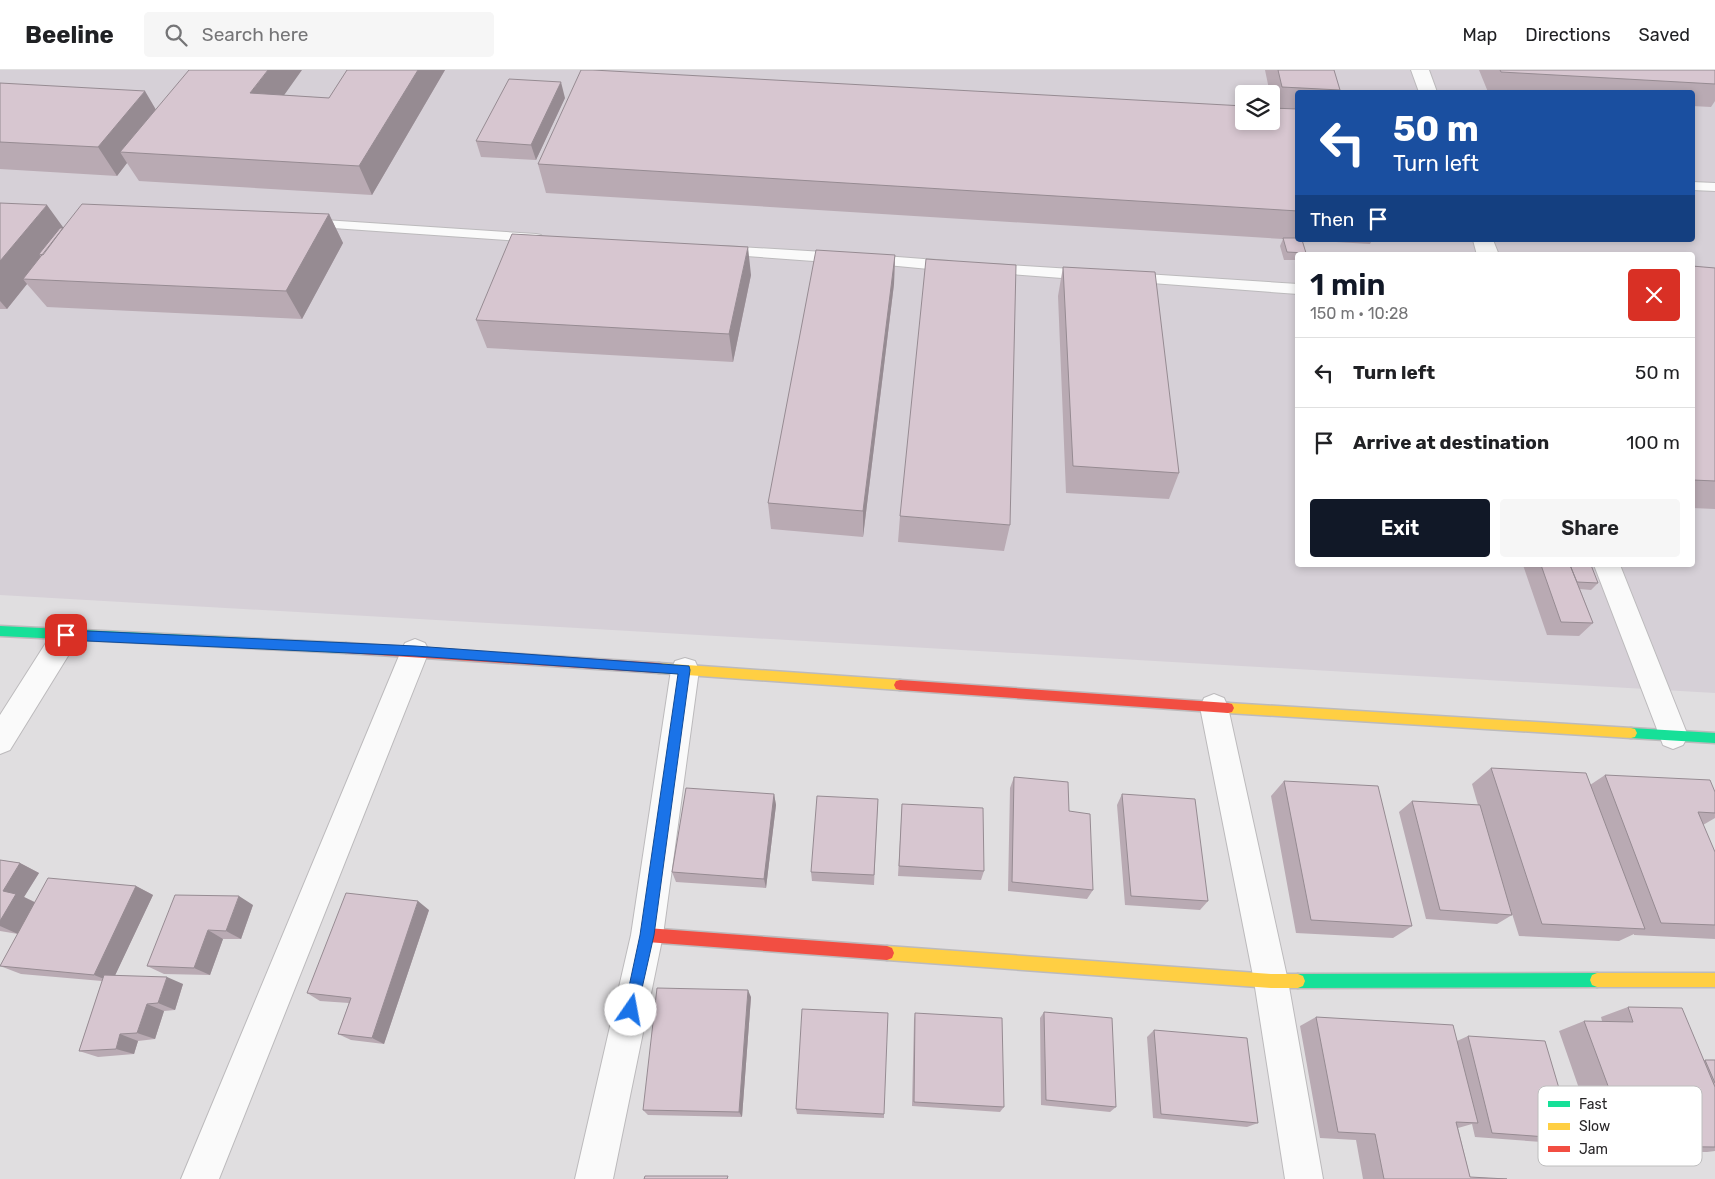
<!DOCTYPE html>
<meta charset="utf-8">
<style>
body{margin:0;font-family:Rubik,sans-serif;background:#f6f6f6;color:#202124;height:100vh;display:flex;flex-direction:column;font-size:19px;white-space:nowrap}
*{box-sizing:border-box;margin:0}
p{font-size:16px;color:#757577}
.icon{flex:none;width:28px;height:28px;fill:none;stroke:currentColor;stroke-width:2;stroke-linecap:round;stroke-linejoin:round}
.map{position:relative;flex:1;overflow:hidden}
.panel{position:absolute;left:1295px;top:182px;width:400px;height:315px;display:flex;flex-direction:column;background:#fff;border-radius:5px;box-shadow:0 2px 8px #0003}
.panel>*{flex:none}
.guide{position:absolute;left:1295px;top:20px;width:400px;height:152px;border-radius:5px;box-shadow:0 2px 8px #0003;background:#1a4fa0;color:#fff;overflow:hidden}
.controls{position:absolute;left:1235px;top:15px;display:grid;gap:10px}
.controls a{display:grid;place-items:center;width:45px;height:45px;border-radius:5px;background:#fff;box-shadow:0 2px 8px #0003;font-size:25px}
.pin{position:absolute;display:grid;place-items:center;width:42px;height:42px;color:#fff;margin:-21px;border-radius:10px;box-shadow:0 2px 8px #0006}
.me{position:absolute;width:55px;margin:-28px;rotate:12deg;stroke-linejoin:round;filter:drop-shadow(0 0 4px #0008)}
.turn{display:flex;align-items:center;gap:18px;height:105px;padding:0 15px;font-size:22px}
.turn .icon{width:65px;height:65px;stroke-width:2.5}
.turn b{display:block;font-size:35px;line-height:42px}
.then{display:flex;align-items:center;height:48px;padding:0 15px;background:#0003;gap:10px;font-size:19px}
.round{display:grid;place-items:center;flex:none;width:52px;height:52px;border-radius:5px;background:#f6f6f6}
.overview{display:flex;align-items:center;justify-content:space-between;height:85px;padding:0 15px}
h1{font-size:30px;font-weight:600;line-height:38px;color:#111827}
.primary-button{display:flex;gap:10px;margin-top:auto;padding:10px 15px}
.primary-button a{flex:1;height:58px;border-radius:5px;background:#111827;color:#fff;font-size:20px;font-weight:600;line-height:58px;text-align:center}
.primary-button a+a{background:#f6f6f6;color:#202124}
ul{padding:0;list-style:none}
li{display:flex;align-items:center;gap:15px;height:70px;padding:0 15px;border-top:1px solid #e0e0e0}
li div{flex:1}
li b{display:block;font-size:19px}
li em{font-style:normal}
header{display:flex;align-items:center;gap:30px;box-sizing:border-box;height:70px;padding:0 25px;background:#fff;border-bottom:1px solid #e0e0e0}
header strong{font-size:24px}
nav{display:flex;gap:28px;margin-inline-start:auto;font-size:18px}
.search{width:350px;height:45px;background:#f6f6f6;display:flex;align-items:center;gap:12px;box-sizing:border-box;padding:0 18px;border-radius:5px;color:#757577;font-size:19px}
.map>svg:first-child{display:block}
.built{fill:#d6d0d7;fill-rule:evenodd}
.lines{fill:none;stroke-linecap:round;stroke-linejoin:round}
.lane-casing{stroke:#bcbabc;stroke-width:2}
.street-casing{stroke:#bcbabc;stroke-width:2}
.fast-casing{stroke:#bcbabc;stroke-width:3}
.slow-casing{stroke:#bcbabc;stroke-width:3}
.jam-casing{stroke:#bcbabc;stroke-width:3}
.lane{fill:#fafafa;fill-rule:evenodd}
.street{fill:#fafafa;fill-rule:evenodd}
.fast{fill:#16e098;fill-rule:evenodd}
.slow{fill:#ffcf43;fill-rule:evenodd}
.jam{fill:#f24e42;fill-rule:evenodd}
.wall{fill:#b9aab3}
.shaded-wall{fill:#968b92}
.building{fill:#d7c6d0;stroke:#968b92}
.route{fill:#1a73e8;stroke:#114b97}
.key{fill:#fff;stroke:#bebebe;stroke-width:1}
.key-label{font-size:14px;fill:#282628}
</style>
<header>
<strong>Beeline</strong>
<div class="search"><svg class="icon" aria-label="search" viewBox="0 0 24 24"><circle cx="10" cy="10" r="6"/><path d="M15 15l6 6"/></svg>Search here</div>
<nav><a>Map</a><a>Directions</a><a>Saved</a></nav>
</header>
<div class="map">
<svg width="1715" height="1109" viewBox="0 0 1715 1109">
<rect width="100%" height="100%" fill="#e0dee0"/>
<path class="built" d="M 0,0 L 1715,0 L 1715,623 L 0,525 ZM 1298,22 L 1692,22 L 1692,170 L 1298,170 ZM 1244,24 L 1271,24 L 1271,51 L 1244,51 ZM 1298,185 L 1692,185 L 1692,495 L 1298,495 Z"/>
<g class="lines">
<g class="lane-casing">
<path id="lane" d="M 1692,112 L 1715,113 L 1715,121 L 1692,120 Z
M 309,149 L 536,164 L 541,165 L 543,168 L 541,171 L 536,172 L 304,156 L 302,153 L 304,150 Z
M 723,176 L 841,183 L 846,185 L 848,188 L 846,191 L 841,193 L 718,184 L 716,181 L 718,178 Z
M 871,185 L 950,191 L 955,193 L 957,196 L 955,199 L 950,201 L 866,193 L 864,190 L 866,187 Z
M 990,194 L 1088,200 L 1093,202 L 1095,205 L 1093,208 L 1088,210 L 985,202 L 983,199 L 985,196 Z
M 1130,203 L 1298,214 L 1298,224 L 1125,211 L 1123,208 L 1125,205 Z"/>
</g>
<g class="street-casing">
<path id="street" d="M 1411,0 L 1429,0 L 1437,22 L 1419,22 Z
M 1473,170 L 1493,170 L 1499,185 L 1477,185 Z
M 1594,495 L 1620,495 L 1688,666 L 1683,675 L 1673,679 L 1663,675 Z
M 66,553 L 76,557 L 80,565 L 76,573 L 10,680 L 0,684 L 0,645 L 56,557 Z
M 415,569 L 425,573 L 429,581 L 219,1109 L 181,1109 L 401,581 L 405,573 Z
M 685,588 L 695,591 L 699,600 L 663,865 L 613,1109 L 575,1109 L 631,865 L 671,600 L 675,591 Z
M 1214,624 L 1224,628 L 1228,637 L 1288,911 L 1323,1109 L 1285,1109 L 1254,911 L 1200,637 L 1204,628 Z"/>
</g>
<g class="fast-casing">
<path id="fast" d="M 0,556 L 346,573 L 350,575 L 352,578 L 350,581 L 346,583 L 0,566 Z
M 1631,658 L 1715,663 L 1715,673 L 1631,668 L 1627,667 L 1625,663 L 1627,659 Z
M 1597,903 L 1602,905 L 1604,910 L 1602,915 L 1597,917 L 1298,918 L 1293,916 L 1291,911 L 1293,906 L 1298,904 Z"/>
</g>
<g class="slow-casing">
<path id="slow" d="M 659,593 L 900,610 L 904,611 L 906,615 L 904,619 L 900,620 L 659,603 L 655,602 L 653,598 L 655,594 Z
M 1228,633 L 1631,658 L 1635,659 L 1637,663 L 1635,667 L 1631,668 L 1228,643 L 1224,642 L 1222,638 L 1224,634 Z
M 887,876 L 1271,904 L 1298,904 L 1303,906 L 1305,911 L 1303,916 L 1298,918 L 1271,918 L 887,890 L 882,888 L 880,883 L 882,878 Z
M 1597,903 L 1715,903 L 1715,917 L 1597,917 L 1592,915 L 1590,910 L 1592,905 Z"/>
</g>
<g class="jam-casing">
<path id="jam" d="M 346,573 L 659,593 L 663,594 L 665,598 L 663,602 L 659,603 L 346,583 L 342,581 L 340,578 L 342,575 Z
M 900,610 L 1228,633 L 1232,634 L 1234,638 L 1232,642 L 1228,643 L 900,620 L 896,619 L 894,615 L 896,611 Z
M 647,858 L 887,876 L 892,878 L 894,883 L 892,888 L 887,890 L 647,872 L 642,870 L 640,865 L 642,860 Z"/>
</g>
<use href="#lane" class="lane"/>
<use href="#street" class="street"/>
<use href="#fast" class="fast"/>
<use href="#slow" class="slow"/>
<use href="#jam" class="jam"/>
</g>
<path class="wall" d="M 347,0 L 445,0 L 372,125 L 139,111 L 127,93 L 117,106 L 0,99 L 0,13 L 156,40 L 284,25 L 329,28 Z
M 1265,0 L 1334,0 L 1340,20 L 1339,22 L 1298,22 L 1298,170 L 1372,170 L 1370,174 L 1302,170 L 1306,183 L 1305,185 L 1298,185 L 1298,190 L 1284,190 L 1280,176 L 1283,169 L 546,123 L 538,94 L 1273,38 L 1271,28 L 1271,24 L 1270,24 Z
M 1479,0 L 1715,0 L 1715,31 L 1711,37 L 1692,36 L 1692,22 L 1488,22 Z
M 565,28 L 536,90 L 481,87 L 476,71 Z
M 0,133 L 63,158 L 329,144 L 343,173 L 302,249 L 47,237 L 27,214 L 7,239 L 0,239 Z
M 895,185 L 894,214 L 863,467 L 771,459 L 768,433 Z
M 1692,196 L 1715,198 L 1715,439 L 1692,438 Z
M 1063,197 L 1179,403 L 1169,429 L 1066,423 L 1058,226 Z
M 751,205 L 733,292 L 487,278 L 476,250 Z
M 900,446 L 1010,455 L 1004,481 L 898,472 Z
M 1523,495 L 1591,495 L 1598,513 L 1591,520 L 1580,519 L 1593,553 L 1579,566 L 1547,565 Z
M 1491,698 L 1590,715 L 1605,705 L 1715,722 L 1715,748 L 1703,755 L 1715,782 L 1715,869 L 1634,865 L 1634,864 L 1619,871 L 1519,866 L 1508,831 L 1512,845 L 1497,854 L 1426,849 L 1399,742 L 1412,731 L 1478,735 L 1472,714 Z
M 1014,707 L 1069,741 L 1093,820 L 1087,829 L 1008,821 L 1010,718 Z
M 1284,711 L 1412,856 L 1393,868 L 1296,863 L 1271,726 Z
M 774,724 L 776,735 L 766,818 L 676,812 L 672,802 Z
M 1122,724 L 1208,831 L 1200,840 L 1125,835 L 1117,735 Z
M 878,729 L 874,815 L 812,811 L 811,802 Z
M 902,734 L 984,801 L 981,810 L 898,806 Z
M 0,790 L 20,793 L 39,803 L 24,827 L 35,832 L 136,816 L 153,825 L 115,905 L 183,914 L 175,940 L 164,941 L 155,969 L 138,971 L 134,984 L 98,987 L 79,981 L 102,911 L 21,904 L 0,896 L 18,864 L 0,861 Z
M 253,835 L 241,869 L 223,869 L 210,905 L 164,904 L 147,896 Z
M 429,840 L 384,974 L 351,970 L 338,964 L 349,933 L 320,931 L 307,923 Z
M 751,927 L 742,1047 L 648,1045 L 643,1040 Z
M 1628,937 L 1704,990 L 1715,990 L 1715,1081 L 1707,1082 L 1588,1081 L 1571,1030 L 1582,1027 L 1559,961 L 1584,951 L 1602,951 L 1601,947 Z
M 1044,942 L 1116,1037 L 1110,1042 L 1041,1035 L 1040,948 Z
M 915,943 L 1004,1037 L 1000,1042 L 912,1036 L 914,950 Z
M 1316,947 L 1457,971 L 1468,966 L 1574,1069 L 1556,1073 L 1475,1067 L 1472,1054 L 1458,1058 L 1470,1107 L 1507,1109 L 1363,1109 L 1356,1070 L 1320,1068 L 1300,956 Z
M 1154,960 L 1258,1053 L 1247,1057 L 1153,1048 L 1147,967 Z
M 796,1039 L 884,1044 L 884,1048 L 797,1044 Z"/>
<path class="shaded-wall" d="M 268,0 L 302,0 L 265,52 L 250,23 Z
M 418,0 L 445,0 L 372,125 L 359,96 Z
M 561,12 L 565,28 L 536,90 L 531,75 Z
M 145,21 L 162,50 L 120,82 L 127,93 L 117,106 L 98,77 Z
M 47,135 L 68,164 L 39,184 L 45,192 L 23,209 L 27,214 L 7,239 L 0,231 L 0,191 Z
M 329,144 L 343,173 L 302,249 L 286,221 Z
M 748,177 L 751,205 L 733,292 L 729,264 Z
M 895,185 L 894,214 L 863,467 L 863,441 Z
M 774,724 L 776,735 L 766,818 L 764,809 Z
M 20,793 L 39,803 L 24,827 L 36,833 L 18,864 L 0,856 L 0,851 L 3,821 Z
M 136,816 L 153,825 L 112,912 L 94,905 Z
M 239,826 L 253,835 L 241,869 L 226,861 Z
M 418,831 L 429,840 L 384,974 L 372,968 Z
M 208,860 L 223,869 L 210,905 L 194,898 Z
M 167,907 L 183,914 L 175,940 L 158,933 Z
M 748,920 L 751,927 L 742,1047 L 739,1042 Z
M 147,934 L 164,941 L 155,969 L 137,963 Z
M 120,964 L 138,971 L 134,984 L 116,979 Z"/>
<path class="building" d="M 189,0 L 268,0 L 250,23 L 329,28 L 347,0 L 418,0 L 359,96 L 120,82 Z
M 581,0 L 593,0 L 1244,36 L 1244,51 L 1271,51 L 1271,38 L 1298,39 L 1298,141 L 538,94 Z
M 1278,0 L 1334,0 L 1340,20 L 1282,17 Z
M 1500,0 L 1715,0 L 1715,14 L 1501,2 Z
M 509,9 L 561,12 L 531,75 L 476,71 Z
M 0,13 L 145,21 L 98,77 L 0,72 Z
M 0,133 L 47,135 L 0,191 Z
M 82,134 L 329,144 L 286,221 L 23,209 Z
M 60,158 L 63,158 L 43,185 L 39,184 Z
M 512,164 L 748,177 L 729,264 L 476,250 Z
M 1283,168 L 1298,168 L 1298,170 L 1302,170 L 1306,183 L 1287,182 Z
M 816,180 L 895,185 L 863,441 L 768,433 Z
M 926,189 L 1016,195 L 1010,455 L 900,446 Z
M 1692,196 L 1715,198 L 1715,411 L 1693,410 L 1692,409 Z
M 1063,197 L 1155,202 L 1179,403 L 1073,396 Z
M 1541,495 L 1570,495 L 1593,553 L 1561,552 Z
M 1570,495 L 1591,495 L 1598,513 L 1577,512 Z
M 1491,698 L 1586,703 L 1645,859 L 1542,854 Z
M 1605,705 L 1710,710 L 1715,722 L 1715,743 L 1698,742 L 1715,782 L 1715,855 L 1661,853 Z
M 1014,707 L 1068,712 L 1069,741 L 1090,744 L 1093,820 L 1012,812 Z
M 1284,711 L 1378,716 L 1412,856 L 1311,850 Z
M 686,718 L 774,724 L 764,809 L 672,802 Z
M 1122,724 L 1195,729 L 1208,831 L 1131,826 Z
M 817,726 L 878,729 L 874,805 L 811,802 Z
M 1412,731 L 1480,735 L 1512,845 L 1440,840 Z
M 902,734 L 983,738 L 984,801 L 899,796 Z
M 0,790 L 20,793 L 3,821 L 16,824 L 0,851 Z
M 48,808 L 136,816 L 94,905 L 0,896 Z
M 346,823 L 418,831 L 372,968 L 338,964 L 351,928 L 307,923 Z
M 175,825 L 239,826 L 226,861 L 208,860 L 194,898 L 147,896 Z
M 104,905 L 167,907 L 158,933 L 147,934 L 137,963 L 120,964 L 116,979 L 79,981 Z
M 657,918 L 748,920 L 739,1042 L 643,1040 Z
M 1628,937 L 1682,938 L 1715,1017 L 1715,1077 L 1617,1076 L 1598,1023 L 1611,1024 L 1584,951 L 1633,952 Z
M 802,939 L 888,943 L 884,1044 L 796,1039 Z
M 1044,942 L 1112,948 L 1116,1037 L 1046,1030 Z
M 915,943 L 1002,948 L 1004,1037 L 914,1032 Z
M 1316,947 L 1453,955 L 1478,1053 L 1456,1052 L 1470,1107 L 1507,1109 L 1384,1109 L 1375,1064 L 1338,1062 Z
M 1154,960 L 1247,968 L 1258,1053 L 1161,1044 Z
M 1468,966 L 1545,971 L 1574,1069 L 1492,1063 Z
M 1705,990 L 1715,990 L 1715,1013 Z
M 645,1106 L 728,1106 L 727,1109 L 644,1109 Z"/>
<path class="route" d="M 66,560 L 415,576 L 689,596 L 690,600 L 654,865 L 636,945 L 631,947 L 626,945 L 624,940 L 640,865 L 678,604 L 415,586 L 66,570 L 62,568 L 61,565 L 62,562 Z"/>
<rect x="1538" y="1016" width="164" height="80" rx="8" class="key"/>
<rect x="1548" y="1031" width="22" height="6" fill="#16e098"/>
<rect x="1548" y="1053" width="22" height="7" fill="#ffcf43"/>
<rect x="1548" y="1076" width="22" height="6" fill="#f24e42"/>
<g class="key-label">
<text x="1579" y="1039">Fast</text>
<text x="1579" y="1061">Slow</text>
<text x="1579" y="1084">Jam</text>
</g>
</svg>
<div class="controls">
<a><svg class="icon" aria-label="layers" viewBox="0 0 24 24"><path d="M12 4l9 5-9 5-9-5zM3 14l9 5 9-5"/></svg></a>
</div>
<div class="pin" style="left:66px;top:565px;background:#d93025"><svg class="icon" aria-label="arrive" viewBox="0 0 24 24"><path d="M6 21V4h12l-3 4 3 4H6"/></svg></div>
<svg class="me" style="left:631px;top:940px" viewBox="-20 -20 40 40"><circle r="19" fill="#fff"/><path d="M0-13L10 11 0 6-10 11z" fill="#1a73e8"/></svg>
<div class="guide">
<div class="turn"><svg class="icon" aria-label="left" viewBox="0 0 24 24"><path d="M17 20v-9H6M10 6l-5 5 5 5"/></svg><div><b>50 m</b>Turn left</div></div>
<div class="then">Then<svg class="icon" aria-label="arrive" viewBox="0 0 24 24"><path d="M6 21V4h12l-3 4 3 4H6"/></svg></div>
</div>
<section class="panel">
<div class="overview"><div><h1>1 min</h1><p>150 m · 10:28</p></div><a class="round" style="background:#d93025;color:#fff"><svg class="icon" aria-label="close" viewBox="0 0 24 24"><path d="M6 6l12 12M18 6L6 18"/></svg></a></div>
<ul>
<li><svg class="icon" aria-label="left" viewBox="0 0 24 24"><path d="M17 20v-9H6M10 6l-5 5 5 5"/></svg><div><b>Turn left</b></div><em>50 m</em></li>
<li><svg class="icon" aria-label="arrive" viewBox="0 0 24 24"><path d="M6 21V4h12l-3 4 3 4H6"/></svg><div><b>Arrive at destination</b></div><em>100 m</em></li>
</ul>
<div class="primary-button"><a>Exit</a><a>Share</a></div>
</section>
</div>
